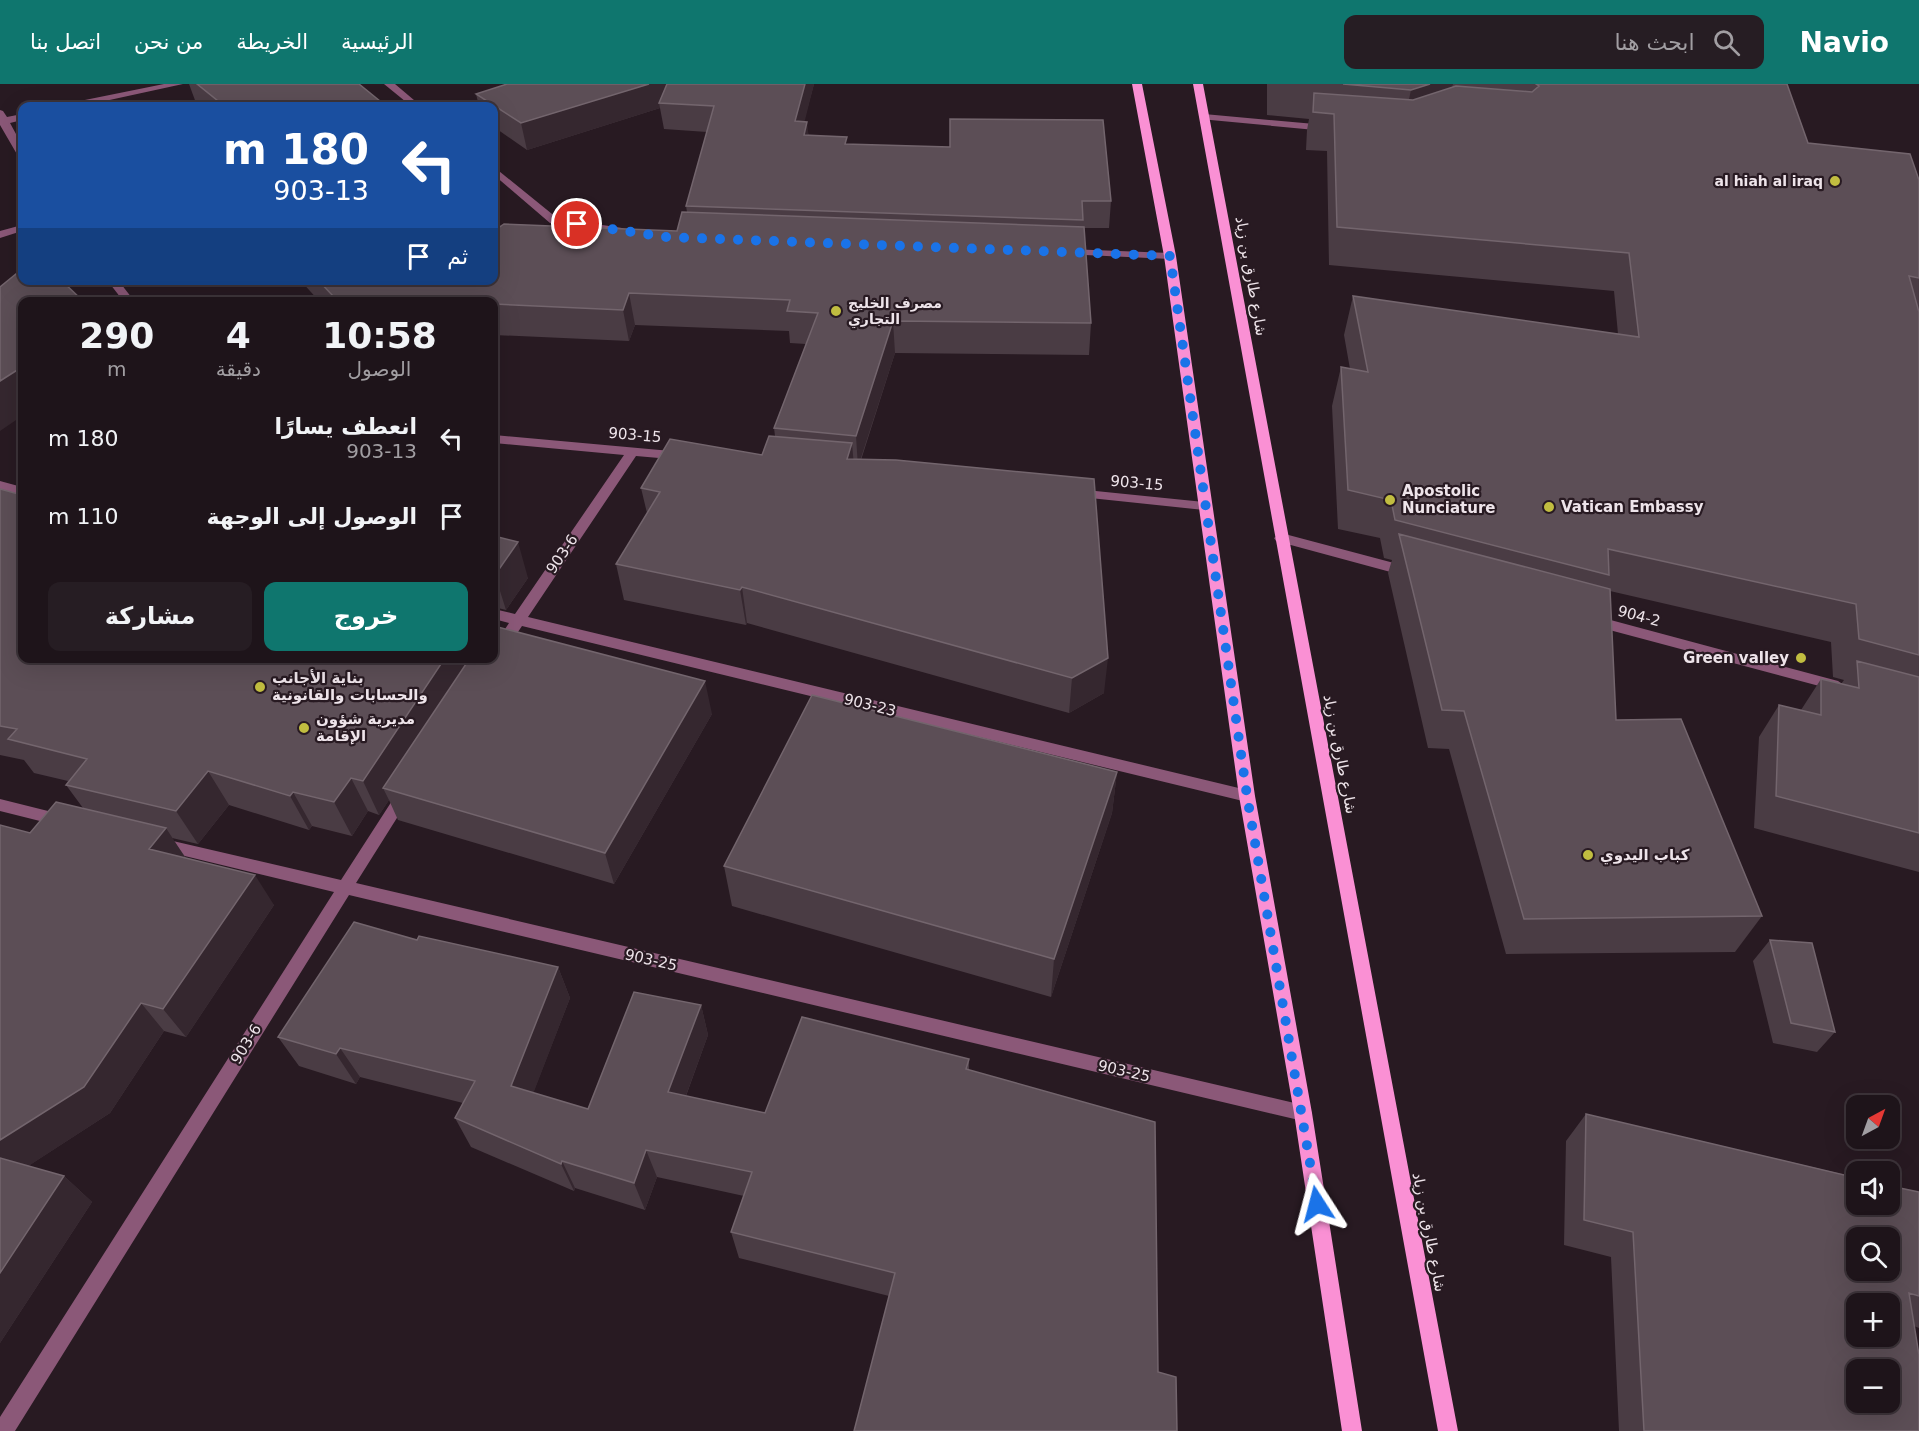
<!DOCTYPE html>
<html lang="ar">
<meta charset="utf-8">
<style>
body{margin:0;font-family:"DejaVu Sans",Cairo,sans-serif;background:#261d23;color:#f1f3f6;direction:rtl;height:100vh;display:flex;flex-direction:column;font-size:22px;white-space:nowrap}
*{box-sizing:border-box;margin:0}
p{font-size:20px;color:#a19ea2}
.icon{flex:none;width:33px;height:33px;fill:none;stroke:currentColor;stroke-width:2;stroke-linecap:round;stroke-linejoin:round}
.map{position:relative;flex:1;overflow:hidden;direction:ltr}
.panel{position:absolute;left:18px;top:213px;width:480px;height:366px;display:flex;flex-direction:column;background:#1e141a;border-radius:12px;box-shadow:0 6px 24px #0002,0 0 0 2px #3c3339;direction:rtl}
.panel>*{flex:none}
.banner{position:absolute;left:18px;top:18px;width:480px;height:183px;border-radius:12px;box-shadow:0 6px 24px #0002,0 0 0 2px #3c3339;direction:rtl;background:#1a4fa0;color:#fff;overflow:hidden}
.needle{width:39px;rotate:41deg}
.tools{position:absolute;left:1846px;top:1011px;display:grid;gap:12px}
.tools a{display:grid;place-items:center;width:54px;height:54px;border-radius:12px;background:#1e141a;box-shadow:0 6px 24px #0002,0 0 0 2px #3c3339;font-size:30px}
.pin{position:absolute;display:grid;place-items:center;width:51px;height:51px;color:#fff;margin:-26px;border:3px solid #fff;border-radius:50%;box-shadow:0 2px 6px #0007}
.me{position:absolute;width:66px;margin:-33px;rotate:351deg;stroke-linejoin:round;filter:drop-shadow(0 0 4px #0008)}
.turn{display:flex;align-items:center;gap:21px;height:126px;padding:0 30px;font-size:27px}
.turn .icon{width:78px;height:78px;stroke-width:2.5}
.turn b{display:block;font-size:42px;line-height:51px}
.then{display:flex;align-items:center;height:57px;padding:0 30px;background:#0003;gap:12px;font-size:22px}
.eta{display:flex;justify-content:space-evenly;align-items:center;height:102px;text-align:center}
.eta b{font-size:36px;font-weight:700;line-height:42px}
.button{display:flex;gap:12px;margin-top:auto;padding:12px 30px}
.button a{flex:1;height:69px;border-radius:12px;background:#0f766e;color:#fff;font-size:24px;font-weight:700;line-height:69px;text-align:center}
.button a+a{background:#261d23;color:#f1f3f6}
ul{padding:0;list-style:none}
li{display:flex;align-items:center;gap:18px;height:78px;padding:0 30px}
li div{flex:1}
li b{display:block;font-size:22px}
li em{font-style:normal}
header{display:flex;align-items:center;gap:36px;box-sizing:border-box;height:84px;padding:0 30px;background:#0f766e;color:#fff}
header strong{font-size:28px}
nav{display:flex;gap:33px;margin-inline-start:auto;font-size:21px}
.search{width:420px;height:54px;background:#261d23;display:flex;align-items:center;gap:15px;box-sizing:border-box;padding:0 21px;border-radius:12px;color:#a19ea2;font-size:22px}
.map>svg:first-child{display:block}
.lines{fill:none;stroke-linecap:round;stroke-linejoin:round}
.lane{fill:#8b5878;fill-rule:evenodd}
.street{fill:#8b5878;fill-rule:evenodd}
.primary{fill:#fa90d4;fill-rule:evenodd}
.wall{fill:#4a3c44}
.shaded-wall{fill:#35272f}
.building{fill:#5c4e56;stroke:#73656d;stroke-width:1.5;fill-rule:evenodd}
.route{stroke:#1a73e8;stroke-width:10;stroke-dasharray:0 18}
.poi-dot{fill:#c1bd40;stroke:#281a22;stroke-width:2}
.labels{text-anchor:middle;stroke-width:4.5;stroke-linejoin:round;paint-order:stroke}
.far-poi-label{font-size:14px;font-weight:bold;fill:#eee4ea;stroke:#281a22;text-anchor:end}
.street-label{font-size:15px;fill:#eee4ea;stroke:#281a22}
.poi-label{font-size:15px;font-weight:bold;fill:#eee4ea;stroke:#281a22;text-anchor:start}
</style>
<header>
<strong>Navio</strong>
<div class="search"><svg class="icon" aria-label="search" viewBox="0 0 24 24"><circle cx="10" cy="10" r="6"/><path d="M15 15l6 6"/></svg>ابحث هنا</div>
<nav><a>الرئيسية</a><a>الخريطة</a><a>من نحن</a><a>اتصل بنا</a></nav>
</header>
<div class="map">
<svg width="1919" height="1347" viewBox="0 0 1919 1347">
<rect width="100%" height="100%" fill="#281a22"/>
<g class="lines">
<path class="lane" d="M 1204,30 L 1326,41 L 1331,44 L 1326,47 L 1200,35 L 1200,31 Z"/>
<path class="street" d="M 164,0 L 183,0 L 82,22 L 65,22 L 70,19 Z
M 384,0 L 395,0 L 421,22 L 411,22 Z
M 0,26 L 3,27 L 7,33 L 22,30 L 22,36 L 10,39 L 22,61 L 22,73 L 18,72 L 0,41 Z
M 494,83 L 557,134 L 622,144 L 627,147 L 622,150 L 550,139 L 494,91 Z
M 22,141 L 22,147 L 0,154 L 0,147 Z
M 1068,165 L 1170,169 L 1176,172 L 1170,175 L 1064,170 L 1063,168 Z
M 107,196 L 118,196 L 135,218 L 124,218 Z
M 494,351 L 682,368 L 688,372 L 682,376 L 636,372 L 528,533 L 1247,706 L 1252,708 L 1255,712 L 1252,716 L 1247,718 L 522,542 L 499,576 L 489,576 L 494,574 L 494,562 L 509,539 L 494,535 L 494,525 L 515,530 L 624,371 L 494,359 Z
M 0,397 L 22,403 L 22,411 L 0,405 Z
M 1076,405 L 1204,418 L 1210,422 L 1204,426 L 1071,412 L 1070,409 Z
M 1281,449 L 1409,483 L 1416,488 L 1409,493 L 1276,457 L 1274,454 Z
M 1592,531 L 1838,597 L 1845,602 L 1838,607 L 1587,540 L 1585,536 L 1587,532 Z
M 404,704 L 409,706 L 412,710 L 356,799 L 1303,1021 L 1309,1023 L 1312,1029 L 1309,1035 L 1303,1037 L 349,811 L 15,1347 L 0,1347 L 0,1333 L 334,808 L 160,766 L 154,765 L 152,760 L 154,755 L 160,754 L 341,796 L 399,706 Z
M 0,715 L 64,731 L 69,733 L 72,737 L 69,741 L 64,743 L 0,727 Z"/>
<path class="primary" d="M 1132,0 L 1142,0 L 1176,172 L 1255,712 L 1312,1029 L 1362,1347 L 1342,1347 L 1294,1029 L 1239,712 L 1164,172 Z
M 1193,0 L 1203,0 L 1458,1347 L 1438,1347 Z"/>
</g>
<path class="wall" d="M 189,0 L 359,0 L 386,22 L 200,22 L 196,19 Z
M 507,0 L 814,0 L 804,37 L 809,52 L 1111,117 L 1109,144 L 1084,144 L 1091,239 L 1089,271 L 895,269 L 861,376 L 1104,609 L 1069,629 L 747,539 L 746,541 L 624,516 L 616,480 L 647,429 L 641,404 L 762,371 L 775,352 L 774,344 L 806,260 L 790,259 L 789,247 L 635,241 L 629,257 L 494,251 L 494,218 L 320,218 L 300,196 L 494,196 L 677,147 L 687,128 L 686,122 L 707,48 L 664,45 L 660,24 L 527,66 L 494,43 L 494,22 L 479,22 L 476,10 Z
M 1267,0 L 1787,0 L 1808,59 L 1919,96 L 1919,788 L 1754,744 L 1759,653 L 1779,621 L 1801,626 L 1821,595 L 1841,600 L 1844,596 L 1833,593 L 1831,558 L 1610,507 L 1616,636 L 1762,832 L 1735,868 L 1506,870 L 1449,665 L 1428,664 L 1388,489 L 1392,476 L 1384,474 L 1380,454 L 1338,445 L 1332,322 L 1341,283 L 1350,285 L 1344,251 L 1353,212 L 1618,250 L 1614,207 L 1329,181 L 1327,67 L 1306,66 L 1307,46 L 1309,35 L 1267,31 Z
M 0,405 L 494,574 L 494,526 L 498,538 L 495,542 L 712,630 L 614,800 L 398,736 L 389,716 L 379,731 L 368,727 L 352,752 L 312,742 L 309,746 L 229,721 L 198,760 L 172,754 L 186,774 L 274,821 L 186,953 L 164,947 L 110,1029 L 28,1082 L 64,1092 L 92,1118 L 0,1259 L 30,749 L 83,724 L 66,701 L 68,697 L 34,689 L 24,676 L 0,671 Z
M 494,452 L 528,494 L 506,526 L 494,523 Z
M 1117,688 L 1112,729 L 1051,913 L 732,822 L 724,782 Z
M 417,856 L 558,883 L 570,914 L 533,1009 L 588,1025 L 701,921 L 708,951 L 686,1012 L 765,1029 L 969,975 L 969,986 L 889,1212 L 739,1174 L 731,1148 L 744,1112 L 657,1093 L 645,1126 L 575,1104 L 574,1107 L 471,1063 L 455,1034 L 463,1019 L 360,993 L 356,1000 L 299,982 L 278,953 Z
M 1770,856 L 1835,948 L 1817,968 L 1773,959 L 1753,877 Z
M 1586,1030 L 1919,1108 L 1919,1244 L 1914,1242 L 1919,1347 L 1619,1347 L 1611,1173 L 1564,1161 L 1566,1057 Z"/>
<path class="shaded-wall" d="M 649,0 L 670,0 L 659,19 L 660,24 L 527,66 L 521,39 Z
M 805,0 L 814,0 L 798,64 L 795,37 Z
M 1430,0 L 1453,0 L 1445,29 L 1403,43 L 1411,6 Z
M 807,38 L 810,64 L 804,51 Z
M 629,209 L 635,241 L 629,257 L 623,226 Z
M 893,237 L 895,269 L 858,383 L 856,352 Z
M 22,283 L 22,332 L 0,347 L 0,297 Z
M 852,359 L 855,395 L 847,375 Z
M 518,458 L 528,494 L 506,526 L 495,491 Z
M 742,503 L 747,539 L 746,541 L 740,506 Z
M 494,526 L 498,538 L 494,545 Z
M 445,574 L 481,574 L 383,704 L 389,716 L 379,731 L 363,697 Z
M 1108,574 L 1104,609 L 1069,629 L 1072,594 Z
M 705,597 L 712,630 L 614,800 L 605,769 Z
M 208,687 L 229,721 L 198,760 L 176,727 Z
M 1117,688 L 1112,729 L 1051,913 L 1054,875 Z
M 351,694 L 368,727 L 352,752 L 334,718 Z
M 293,708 L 312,742 L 309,746 L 290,712 Z
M 166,744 L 186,775 L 149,765 Z
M 255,791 L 274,821 L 186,953 L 163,925 Z
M 558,883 L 570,914 L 525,1031 L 511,1002 Z
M 141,919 L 164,947 L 110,1029 L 10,1094 L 0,1086 L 0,1056 Z
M 701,921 L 708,951 L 677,1036 L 668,1008 Z
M 340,964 L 360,993 L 356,1000 L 336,970 Z
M 646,1066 L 657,1093 L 645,1126 L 634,1099 Z
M 562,1077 L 575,1104 L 574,1107 L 561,1080 Z
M 64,1092 L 92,1118 L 0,1259 L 0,1189 Z"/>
<path class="building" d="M 197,0 L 359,0 L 386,22 L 220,22 L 218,17 Z
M 507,0 L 649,0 L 521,39 L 476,10 Z
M 667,0 L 805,0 L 795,37 L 807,38 L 804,51 L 847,53 L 845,60 L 950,63 L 950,35 L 1103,36 L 1111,117 L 1082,117 L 1083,136 L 686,122 L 714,22 L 659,19 Z
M 1343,0 L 1430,0 L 1411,6 Z
M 1536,0 L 1787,0 L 1808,59 L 1910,70 L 1919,96 L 1919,194 L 1909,192 L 1919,228 L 1919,571 L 1859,555 L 1856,520 L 1608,465 L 1609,491 L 1395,436 L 1391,416 L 1348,406 L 1341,283 L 1368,288 L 1353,212 L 1639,253 L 1629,169 L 1337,143 L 1334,30 L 1313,28 L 1314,9 L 1413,16 L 1456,2 L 1532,8 L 1539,2 Z
M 682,128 L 1084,143 L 1091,239 L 893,237 L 856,352 L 774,344 L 818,229 L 787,227 L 790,216 L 629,209 L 623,226 L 494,220 L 494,218 L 440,218 L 334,213 L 318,196 L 494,196 L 494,147 L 504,140 L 677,147 Z
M 22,185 L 22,196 L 61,196 L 84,218 L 22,218 L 22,283 L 0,297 L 0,203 Z
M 769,352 L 852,359 L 847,375 L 896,376 L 1094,395 L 1108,574 L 1072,594 L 742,503 L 740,506 L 616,480 L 660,408 L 641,404 L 670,355 L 762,371 Z
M 0,405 L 22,411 L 22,574 L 445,574 L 363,697 L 351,694 L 334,718 L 293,708 L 290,712 L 208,687 L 176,727 L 66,701 L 87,675 L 8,655 L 17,645 L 0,642 Z
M 1399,450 L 1610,505 L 1616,636 L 1681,635 L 1762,832 L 1524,835 L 1464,627 L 1442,626 Z
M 494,452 L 518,458 L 495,491 L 494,490 Z
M 494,542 L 705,597 L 605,769 L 383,704 L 470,574 L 494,574 Z
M 1857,577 L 1919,593 L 1919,749 L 1776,712 L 1779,621 L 1821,631 L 1821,595 L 1859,604 Z
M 812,611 L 1117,688 L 1054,875 L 724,782 Z
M 56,718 L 166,744 L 149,765 L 255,791 L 163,925 L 141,919 L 84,1003 L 0,1056 L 0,741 L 30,749 Z
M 354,838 L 417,856 L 419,852 L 558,883 L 511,1002 L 588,1025 L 634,908 L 701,921 L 668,1008 L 765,1029 L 802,933 L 969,975 L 966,985 L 1155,1038 L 1158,1288 L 1176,1293 L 1177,1347 L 854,1347 L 895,1189 L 731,1148 L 752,1088 L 646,1066 L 634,1099 L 562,1077 L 561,1080 L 455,1034 L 475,997 L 340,964 L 336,970 L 278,953 Z
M 1770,856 L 1812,859 L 1835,948 L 1791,939 Z
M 1586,1030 L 1857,1094 L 1857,1120 L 1890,1120 L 1890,1102 L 1919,1108 L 1919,1212 L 1909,1209 L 1919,1271 L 1919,1347 L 1644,1347 L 1633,1148 L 1584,1136 ZM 1857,1154 L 1890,1154 L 1890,1186 L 1857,1186 ZM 1857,1220 L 1890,1220 L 1890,1252 L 1857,1252 ZM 1857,1286 L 1890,1286 L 1890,1318 L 1857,1318 Z
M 0,1074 L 64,1092 L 0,1189 Z"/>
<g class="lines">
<path class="route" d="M 577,140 L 666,153 L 1170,172 L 1247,712 L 1317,1120"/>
</g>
<g class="poi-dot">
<circle cx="1835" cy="97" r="6"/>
<circle cx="836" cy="227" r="6"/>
<circle cx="1390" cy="416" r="6"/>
<circle cx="1549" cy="423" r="6"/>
<circle cx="1801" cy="574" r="6"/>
<circle cx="260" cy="603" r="6"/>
<circle cx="304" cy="644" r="6"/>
<circle cx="1588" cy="771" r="6"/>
</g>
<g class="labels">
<g class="far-poi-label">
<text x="1823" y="102">al hiah al iraq</text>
<text x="848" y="224" text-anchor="start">مصرف الخليج<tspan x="848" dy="16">التجاري</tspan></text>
</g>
<g class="street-label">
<text transform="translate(1251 192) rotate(80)" y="5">شارع طارق بن زياد</text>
<text transform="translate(635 351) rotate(5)" y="5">903-15</text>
<text transform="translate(1137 399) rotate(5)" y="5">903-15</text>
<text transform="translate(562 470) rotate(-56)" y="5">903-6</text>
<text transform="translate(1639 532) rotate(15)" y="5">904-2</text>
<text transform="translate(870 621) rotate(14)" y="5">903-23</text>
<text transform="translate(1340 670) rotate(79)" y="5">شارع طارق بن زياد</text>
<text transform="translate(651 876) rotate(13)" y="5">903-25</text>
<text transform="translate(246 960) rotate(-58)" y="5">903-6</text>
<text transform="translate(1124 987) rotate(13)" y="5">903-25</text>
<text transform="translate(1429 1148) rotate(79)" y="5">شارع طارق بن زياد</text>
</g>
<g class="poi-label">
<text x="1402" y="412">Apostolic<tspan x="1402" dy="17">Nunciature</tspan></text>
<text x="1561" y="428">Vatican Embassy</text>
<text x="1789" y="579" text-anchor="end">Green valley</text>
<text x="272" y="599">بناية الأجانب<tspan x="272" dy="17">والحسابات والقانونية</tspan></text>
<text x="316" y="640">مديرية شؤون<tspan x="316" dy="17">الإقامة</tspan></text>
<text x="1600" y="776">كباب اليدوي</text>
</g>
</g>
</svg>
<div class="tools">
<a><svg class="needle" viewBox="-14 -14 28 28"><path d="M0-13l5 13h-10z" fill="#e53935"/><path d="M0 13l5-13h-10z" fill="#a19ea2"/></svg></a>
<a><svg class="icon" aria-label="sound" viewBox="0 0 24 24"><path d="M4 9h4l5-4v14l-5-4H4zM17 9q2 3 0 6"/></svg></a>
<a><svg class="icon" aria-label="search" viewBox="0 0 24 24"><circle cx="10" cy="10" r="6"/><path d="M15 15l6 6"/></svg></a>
<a>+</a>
<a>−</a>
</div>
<div class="pin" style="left:577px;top:140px;background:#d93025"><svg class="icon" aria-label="arrive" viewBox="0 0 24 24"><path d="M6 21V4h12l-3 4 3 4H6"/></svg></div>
<svg class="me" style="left:1317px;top:1120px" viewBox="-20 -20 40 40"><path d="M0-17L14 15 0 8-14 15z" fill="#1a73e8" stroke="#fff" stroke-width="4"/></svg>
<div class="banner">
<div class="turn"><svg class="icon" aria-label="left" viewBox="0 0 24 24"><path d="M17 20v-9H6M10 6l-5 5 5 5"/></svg><div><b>180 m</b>903-13</div></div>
<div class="then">ثم<svg class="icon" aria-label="arrive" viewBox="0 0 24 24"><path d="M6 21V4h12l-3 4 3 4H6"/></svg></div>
</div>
<section class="panel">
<div class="eta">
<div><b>10:58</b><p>الوصول</p></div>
<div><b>4</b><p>دقيقة</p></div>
<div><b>290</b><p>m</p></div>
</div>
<ul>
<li><svg class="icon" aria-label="left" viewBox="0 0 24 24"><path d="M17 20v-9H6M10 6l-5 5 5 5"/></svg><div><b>انعطف يسارًا</b><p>903-13</p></div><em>180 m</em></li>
<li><svg class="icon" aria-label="arrive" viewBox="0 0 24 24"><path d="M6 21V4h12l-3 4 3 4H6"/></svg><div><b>الوصول إلى الوجهة</b></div><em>110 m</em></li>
</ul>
<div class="button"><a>خروج</a><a>مشاركة</a></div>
</section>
</div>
